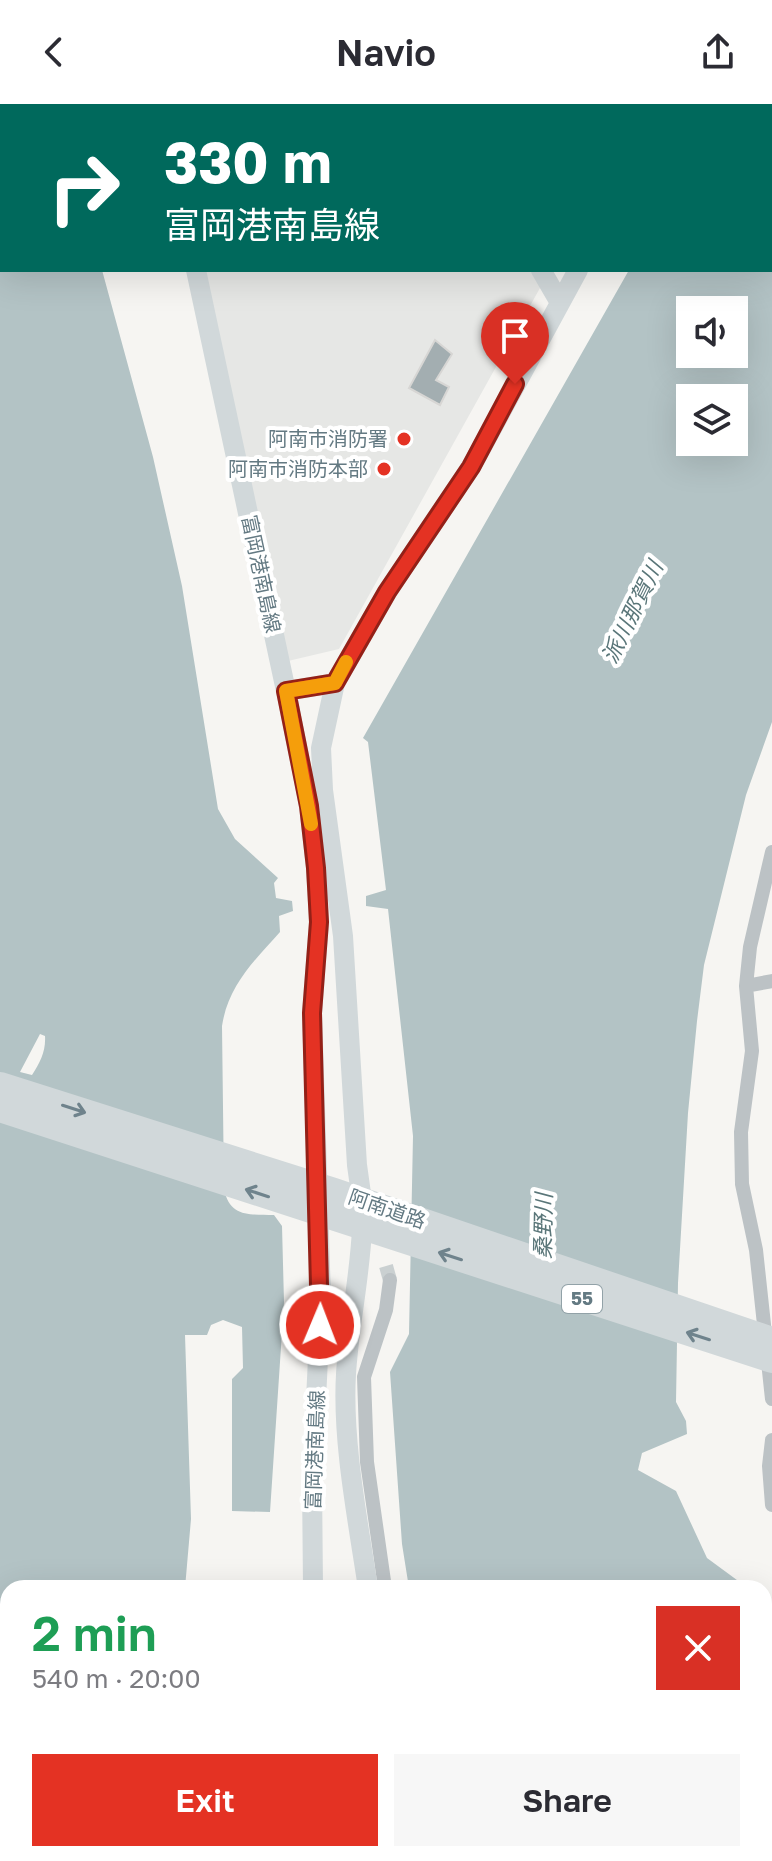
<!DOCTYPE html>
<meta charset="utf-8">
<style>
body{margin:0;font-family:"Golos Text","Noto Sans JP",sans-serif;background:#f7f7f7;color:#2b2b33;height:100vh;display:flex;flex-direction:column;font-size:30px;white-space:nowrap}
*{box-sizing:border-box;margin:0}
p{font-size:26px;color:#7c7c81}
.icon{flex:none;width:44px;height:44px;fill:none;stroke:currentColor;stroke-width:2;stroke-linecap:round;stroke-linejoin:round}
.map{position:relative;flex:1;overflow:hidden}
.side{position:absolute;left:0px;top:1476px;width:772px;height:282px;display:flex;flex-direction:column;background:#fff;border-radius:24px 24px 0 0;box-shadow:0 8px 32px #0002}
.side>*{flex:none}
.banner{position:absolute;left:0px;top:0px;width:772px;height:168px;box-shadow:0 8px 32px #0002;background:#00695c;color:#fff;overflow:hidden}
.fabs{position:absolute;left:676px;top:192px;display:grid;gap:16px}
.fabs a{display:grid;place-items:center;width:72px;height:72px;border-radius:0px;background:#fff;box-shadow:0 8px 32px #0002;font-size:40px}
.pin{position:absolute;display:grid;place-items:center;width:68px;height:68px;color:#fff;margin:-82px -34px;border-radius:50% 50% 50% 0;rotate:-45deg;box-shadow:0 0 8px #0007}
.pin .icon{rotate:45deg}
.me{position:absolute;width:88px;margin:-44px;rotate:1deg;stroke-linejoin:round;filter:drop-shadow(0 0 6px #0008)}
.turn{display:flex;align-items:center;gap:28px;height:168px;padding:0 32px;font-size:36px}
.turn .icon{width:104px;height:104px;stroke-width:2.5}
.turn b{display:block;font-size:56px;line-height:68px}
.round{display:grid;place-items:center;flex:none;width:84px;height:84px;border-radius:0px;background:#f7f7f7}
.head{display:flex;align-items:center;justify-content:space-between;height:136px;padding:0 32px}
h1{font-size:48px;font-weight:600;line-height:60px;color:#1e9e55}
.button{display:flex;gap:16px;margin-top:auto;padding:16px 32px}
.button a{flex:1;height:92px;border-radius:0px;background:#e43223;color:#fff;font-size:32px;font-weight:600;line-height:92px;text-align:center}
.button a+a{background:#f7f7f7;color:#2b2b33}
header{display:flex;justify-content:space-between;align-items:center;height:104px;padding:0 32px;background:#fff;font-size:36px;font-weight:600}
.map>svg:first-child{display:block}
.built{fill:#e6e7e5}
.water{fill:#b3c3c5;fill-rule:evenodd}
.building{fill:#a3aeb1;stroke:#d7d6d4;stroke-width:2}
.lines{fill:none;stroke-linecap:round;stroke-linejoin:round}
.street-tunnel{stroke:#cad0d1;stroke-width:14;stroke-dasharray:14 7;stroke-linecap:butt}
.street{stroke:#bcc2c5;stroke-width:14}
.secondary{stroke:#d1d8da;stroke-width:20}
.highway{stroke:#d1d8da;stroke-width:26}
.oneway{stroke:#6f838c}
.route-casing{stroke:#942017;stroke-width:20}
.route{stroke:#e43223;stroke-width:14}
.slow{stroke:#f59e0b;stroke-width:14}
.poi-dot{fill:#e43223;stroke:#fff;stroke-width:3}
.labels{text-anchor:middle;stroke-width:8;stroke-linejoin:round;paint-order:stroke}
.shield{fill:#fff;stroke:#92a2a8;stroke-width:2}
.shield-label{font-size:18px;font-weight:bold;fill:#647a83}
.poi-label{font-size:20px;fill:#647a83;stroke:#fff;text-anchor:end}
.street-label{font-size:20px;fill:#647a83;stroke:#fff}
.water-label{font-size:22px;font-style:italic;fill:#5a7679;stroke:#fff}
</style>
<header><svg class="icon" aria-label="back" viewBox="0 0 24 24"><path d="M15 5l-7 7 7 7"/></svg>Navio<svg class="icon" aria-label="share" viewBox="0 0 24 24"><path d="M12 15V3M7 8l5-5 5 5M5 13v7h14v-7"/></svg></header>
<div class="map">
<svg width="772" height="1757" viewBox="0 0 772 1757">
<rect width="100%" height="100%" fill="#f6f5f2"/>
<path class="built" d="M 167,0 L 643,0 L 642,2 Z
M 203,166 L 550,166 L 339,545 L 288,557 Z"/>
<path class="water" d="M 0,0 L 75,0 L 75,2 L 2,2 L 2,166 L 102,166 L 153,353 L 182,482 L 218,705 L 235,735 L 278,774 L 274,779 L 276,794 L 292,797 L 293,807 L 279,812 L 280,828 C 254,857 228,882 222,922 L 224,1085 C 230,1114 249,1110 274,1111 L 282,1122 L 284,1198 L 270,1408 L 232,1407 L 232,1275 L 243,1264 L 242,1223 L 223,1216 L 211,1221 L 207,1231 L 185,1231 L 191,1415 L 185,1484 L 8,1484 L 8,1750 L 149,1750 L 148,1757 L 0,1757 ZM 40,930 L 45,932 C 46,947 40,959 32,971 L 20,968 Z
M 723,0 L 772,0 L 772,618 L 746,691 L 704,861 L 697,917 L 688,1009 L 678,1179 L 676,1298 L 686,1317 L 687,1330 L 642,1349 L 638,1366 L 676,1387 L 707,1454 L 741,1479 L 742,1484 L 409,1484 L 402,1440 L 390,1268 L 409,1230 L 413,1032 L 388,805 L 366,802 L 366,792 L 386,786 L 368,638 L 363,634 L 629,166 L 770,166 L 770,2 L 721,2 ZM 690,206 L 734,206 L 734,250 L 690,250 ZM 690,294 L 734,294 L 734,338 L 690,338 Z
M 487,1750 L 682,1750 L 687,1757 L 490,1757 Z"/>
<path class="building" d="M 435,236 L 452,250 L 436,276 L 449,283 L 440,301 L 409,284 Z"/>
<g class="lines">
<path class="street-tunnel" d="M 386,1162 L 390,1176"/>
<path class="street" d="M 326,2 L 334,0
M 772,748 L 750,843 L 746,882 L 752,947 L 741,1028 L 742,1080 L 756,1146 L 772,1295
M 746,882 L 772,877
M 772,1336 L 769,1362 L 772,1401
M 385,1484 L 367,1358 L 364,1273 L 386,1206 L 390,1176
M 439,1750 L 443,1757
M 463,1750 L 467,1757"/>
<path class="secondary" d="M 159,0 L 160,2
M 472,0 L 473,2
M 672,2 L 673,0
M 196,166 L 286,587 L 309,702 L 316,764 L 319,818 L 312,909 L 321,1194 L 312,1376 L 313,1484
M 541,166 L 559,197
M 286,587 L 335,579
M 362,1097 L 357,1061 L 343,832 L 323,686 L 321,644 L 335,579 L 387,488 L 471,363 L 578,166
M 362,1124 C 360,1173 349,1221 346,1270 C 342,1337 358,1417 368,1484
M 276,1757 L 277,1750"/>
<path class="highway" d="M 0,981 L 334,1087 L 772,1236
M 0,1005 L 772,1256"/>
</g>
<defs><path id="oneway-shaft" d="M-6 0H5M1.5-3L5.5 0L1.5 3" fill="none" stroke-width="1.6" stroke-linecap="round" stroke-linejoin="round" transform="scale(2)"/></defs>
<g class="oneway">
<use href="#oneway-shaft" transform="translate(74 1005) rotate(18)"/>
<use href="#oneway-shaft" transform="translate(257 1089) rotate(-162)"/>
<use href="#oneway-shaft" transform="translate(450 1152) rotate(-162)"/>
<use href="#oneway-shaft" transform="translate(698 1232) rotate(-162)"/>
</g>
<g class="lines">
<g class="route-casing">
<path id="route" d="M 320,1221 L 312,909 L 319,818 L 316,764 L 309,702 L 286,587 L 335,579 L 387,488 L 471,363 L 515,280"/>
</g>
<use href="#route" class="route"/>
<path class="slow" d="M 311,720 L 286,587 L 335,579 L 346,558"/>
</g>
<g class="poi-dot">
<circle cx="404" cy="335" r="8"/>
<circle cx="384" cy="365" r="8"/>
</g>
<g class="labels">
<rect class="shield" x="562" y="1181" width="40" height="28" rx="6"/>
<g class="shield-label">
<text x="582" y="1201">55</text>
</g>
<g class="poi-label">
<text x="388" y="342">阿南市消防署</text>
<text x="368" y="372">阿南市消防本部</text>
</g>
<g class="street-label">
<text transform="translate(261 470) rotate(78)" y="7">富岡港南島線</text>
<text transform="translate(387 1105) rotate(19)" y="7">阿南道路</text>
<text transform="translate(315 1346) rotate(-88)" y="7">富岡港南島線</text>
</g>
<g class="water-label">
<text transform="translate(632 508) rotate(-64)" y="8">派川那賀川</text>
<text transform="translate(543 1122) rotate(-89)" y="8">桑野川</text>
</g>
</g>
</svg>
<div class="fabs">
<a><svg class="icon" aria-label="sound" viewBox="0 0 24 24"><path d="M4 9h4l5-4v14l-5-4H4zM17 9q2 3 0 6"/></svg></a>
<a><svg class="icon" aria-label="layers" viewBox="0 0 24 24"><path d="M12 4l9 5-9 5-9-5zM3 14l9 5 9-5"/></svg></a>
</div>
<div class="pin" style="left:515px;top:280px;background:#d93025"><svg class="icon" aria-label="arrive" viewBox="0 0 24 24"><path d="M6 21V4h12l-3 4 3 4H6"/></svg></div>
<svg class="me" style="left:320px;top:1221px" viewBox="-20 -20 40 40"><circle r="17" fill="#e43223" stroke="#fff" stroke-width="3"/><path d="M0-11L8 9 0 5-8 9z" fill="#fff"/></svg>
<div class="banner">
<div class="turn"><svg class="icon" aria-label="right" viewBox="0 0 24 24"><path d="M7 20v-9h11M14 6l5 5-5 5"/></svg><div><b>330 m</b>富岡港南島線</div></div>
</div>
<section class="side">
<div class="head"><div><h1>2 min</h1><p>540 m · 20:00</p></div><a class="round" style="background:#d93025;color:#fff"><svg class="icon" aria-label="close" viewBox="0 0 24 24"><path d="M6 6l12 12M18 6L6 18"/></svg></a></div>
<div class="button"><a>Exit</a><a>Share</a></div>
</section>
</div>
